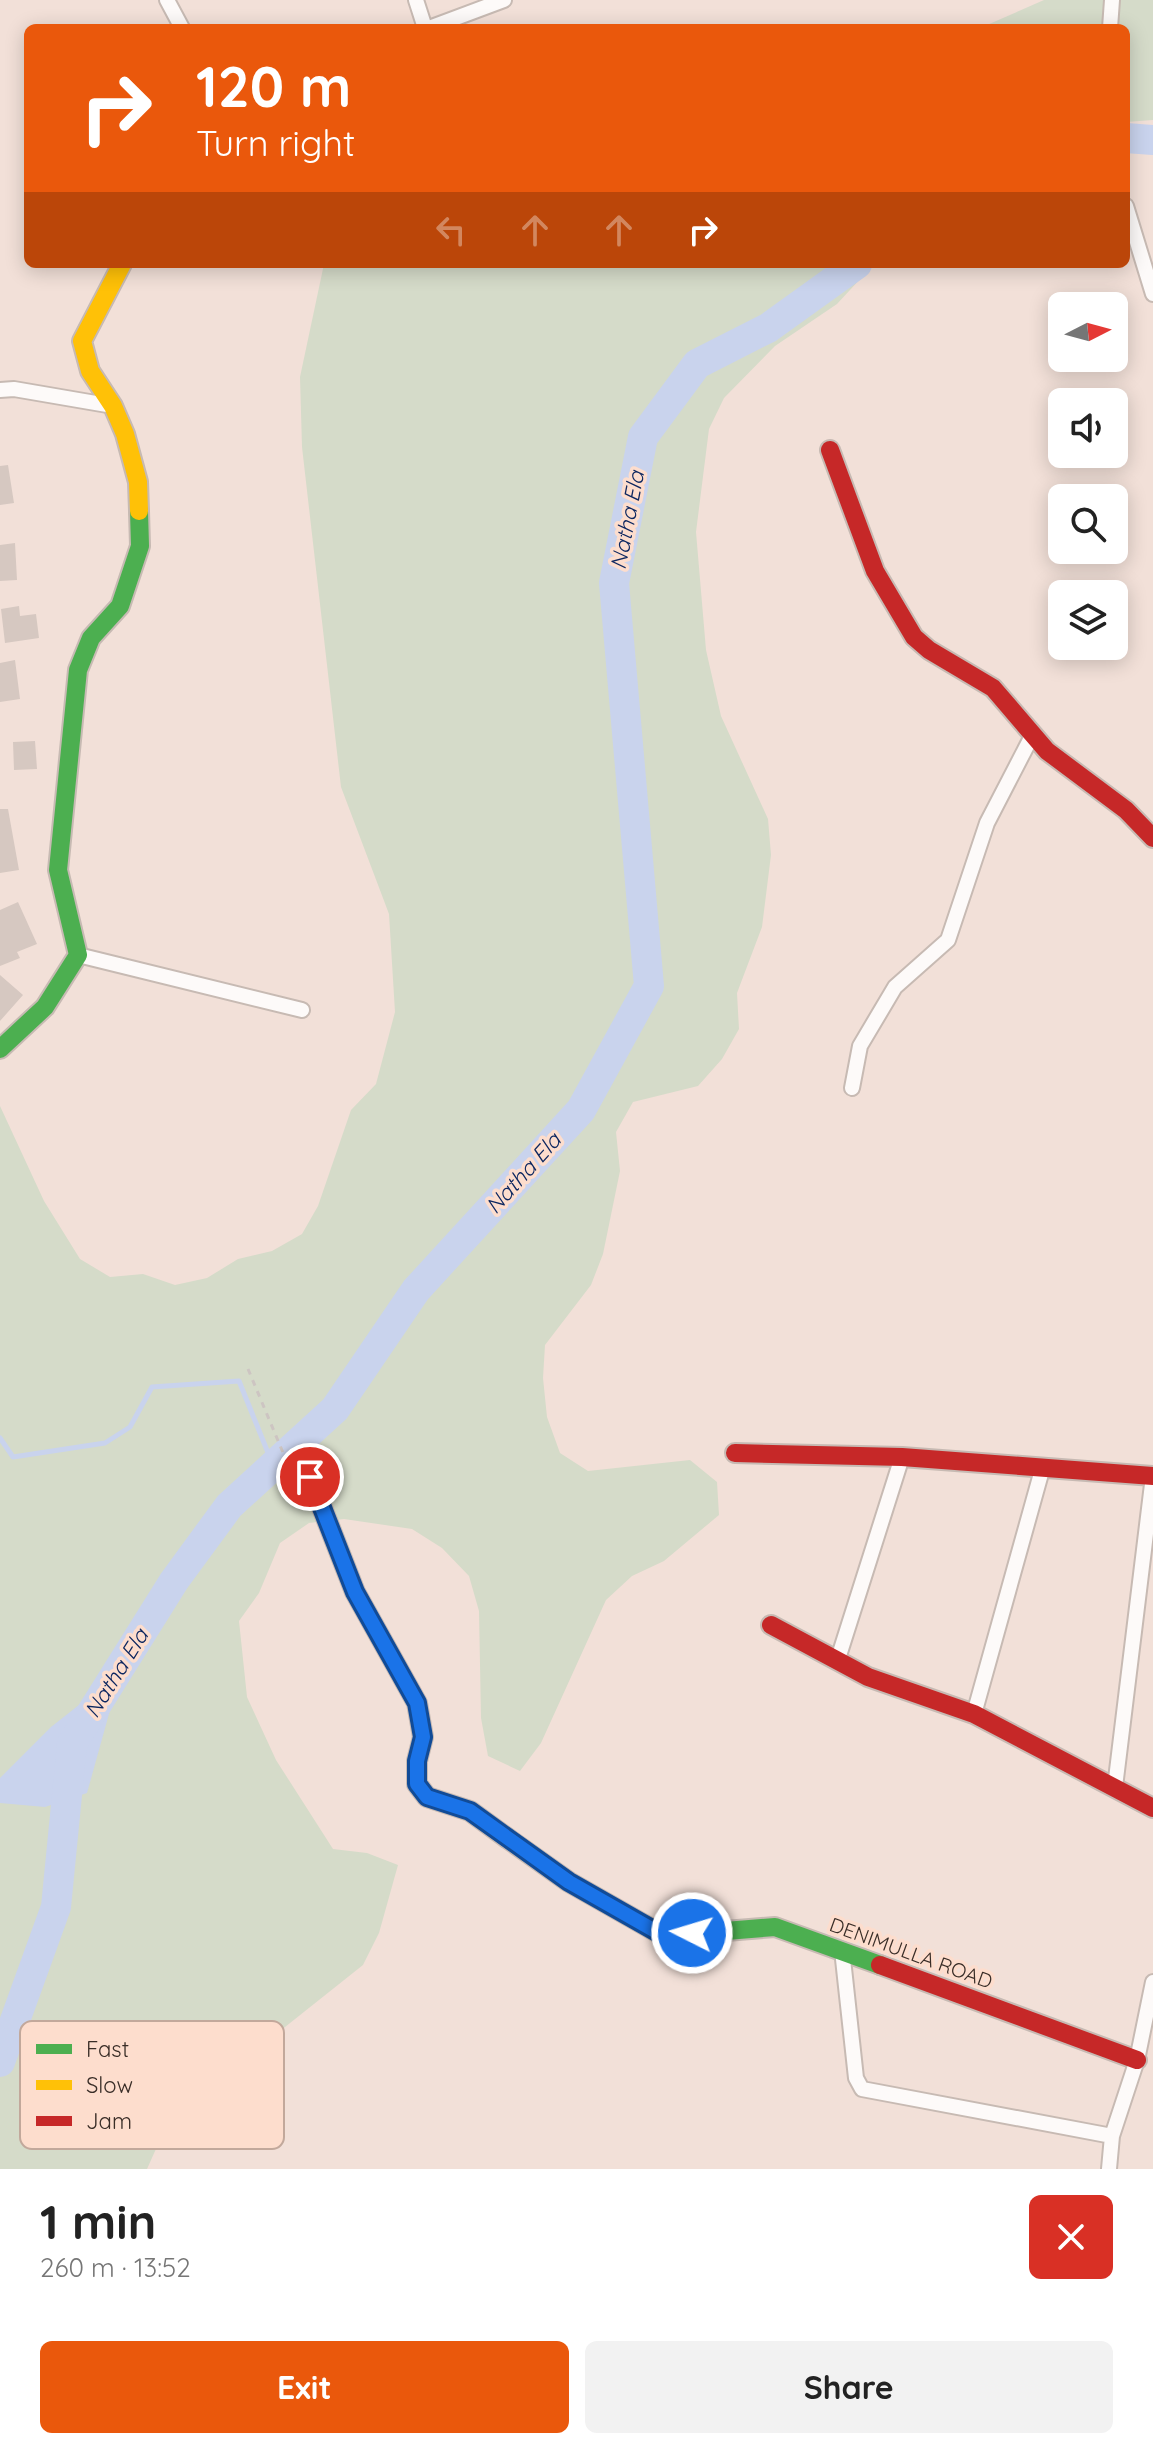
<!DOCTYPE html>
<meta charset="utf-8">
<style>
body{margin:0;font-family:Quicksand,sans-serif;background:#f2f2f2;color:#222;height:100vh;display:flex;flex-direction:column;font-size:30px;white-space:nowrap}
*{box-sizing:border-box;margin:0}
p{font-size:26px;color:#767676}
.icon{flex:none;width:44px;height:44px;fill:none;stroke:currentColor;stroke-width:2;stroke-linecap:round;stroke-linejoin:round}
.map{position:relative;height:2169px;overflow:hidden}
.panel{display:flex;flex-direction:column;background:#fff;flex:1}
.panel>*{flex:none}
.banner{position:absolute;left:24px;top:24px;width:1106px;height:244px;border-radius:12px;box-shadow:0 4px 20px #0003;background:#ea580c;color:#fff;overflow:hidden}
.needle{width:52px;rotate:84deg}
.controls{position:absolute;left:1048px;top:292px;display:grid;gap:16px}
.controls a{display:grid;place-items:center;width:80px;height:80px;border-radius:12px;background:#fff;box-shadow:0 4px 20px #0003;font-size:40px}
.pin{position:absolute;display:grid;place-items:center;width:68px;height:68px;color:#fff;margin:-34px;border:4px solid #fff;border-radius:50%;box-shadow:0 2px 8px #0007}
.me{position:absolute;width:88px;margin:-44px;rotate:275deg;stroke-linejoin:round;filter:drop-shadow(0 0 6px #0008)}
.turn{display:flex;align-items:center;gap:28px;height:168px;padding:0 40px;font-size:36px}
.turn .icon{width:104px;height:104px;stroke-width:2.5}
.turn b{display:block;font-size:56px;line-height:68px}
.lanes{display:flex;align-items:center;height:76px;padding:0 40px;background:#0003;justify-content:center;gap:40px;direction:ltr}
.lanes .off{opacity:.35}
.round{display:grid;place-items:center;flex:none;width:84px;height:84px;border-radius:12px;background:#f2f2f2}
.overview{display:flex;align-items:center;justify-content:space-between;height:136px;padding:0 40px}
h1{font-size:48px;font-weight:700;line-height:60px}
.action{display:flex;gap:16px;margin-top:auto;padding:16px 40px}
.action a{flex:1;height:92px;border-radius:12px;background:#ea580c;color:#fff;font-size:32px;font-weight:700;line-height:92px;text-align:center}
.action a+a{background:#f2f2f2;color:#222}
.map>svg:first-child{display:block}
.green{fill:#d5dbc9}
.water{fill:#c9d3ed}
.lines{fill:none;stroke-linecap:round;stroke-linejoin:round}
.stream{stroke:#c9d3ed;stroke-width:5}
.river{stroke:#c9d3ed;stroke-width:30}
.building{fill:#d6c8c1}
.street-casing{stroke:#c7bab3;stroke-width:18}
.fast-casing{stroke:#c7bab3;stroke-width:22}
.slow-casing{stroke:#c7bab3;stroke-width:22}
.jam-casing{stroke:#c7bab3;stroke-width:22}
.path{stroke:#cdc5c2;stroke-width:3;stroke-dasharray:6 6;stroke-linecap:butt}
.street{stroke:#fdfaf9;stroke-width:14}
.fast{stroke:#4caf50;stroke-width:18}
.slow{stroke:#ffc107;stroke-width:18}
.jam{stroke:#c62828;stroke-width:18}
.route-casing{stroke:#114b97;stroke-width:20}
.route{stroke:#1a73e8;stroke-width:14}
.labels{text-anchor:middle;stroke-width:7;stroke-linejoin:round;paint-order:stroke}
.street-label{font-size:20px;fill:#392d27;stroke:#fdddcd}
.water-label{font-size:22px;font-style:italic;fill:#0d2760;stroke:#fdddcd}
.key{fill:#fdddcd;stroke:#c2a89b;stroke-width:2}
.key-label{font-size:22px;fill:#392d27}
</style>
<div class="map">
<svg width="1153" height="2169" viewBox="0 0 1153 2169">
<rect width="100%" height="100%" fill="#f2e0d8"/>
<path class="green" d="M 1044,0 L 1153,0 L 1153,120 L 1126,122 L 1126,28 L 980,28 Z
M 324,264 L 874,264 L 837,304 L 775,346 L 724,398 L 709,429 L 696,532 L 706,650 L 721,716 L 768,819 L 771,855 L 762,927 L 737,993 L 739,1029 L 722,1059 L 698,1086 L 633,1102 L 616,1132 L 620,1171 L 603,1254 L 591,1285 L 545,1345 L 543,1378 L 547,1417 L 560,1453 L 588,1471 L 690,1460 L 717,1482 L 719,1515 L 664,1561 L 632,1576 L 606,1600 L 541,1743 L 520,1771 L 488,1756 L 481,1718 L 479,1611 L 469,1576 L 442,1548 L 412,1529 L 344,1519 L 309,1523 L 280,1543 L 259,1593 L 239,1621 L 247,1697 L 276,1760 L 333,1849 L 367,1853 L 398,1865 L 379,1933 L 363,1965 L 280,2031 L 203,2063 L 181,2093 L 147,2169 L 0,2169 L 0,1106 L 44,1201 L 80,1259 L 110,1277 L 143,1274 L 175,1285 L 207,1278 L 238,1259 L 272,1251 L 302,1234 L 318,1206 L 351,1110 L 376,1084 L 395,1012 L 389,914 L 341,787 L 302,447 L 300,377 Z"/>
<path class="water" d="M 117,1685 L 87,1793 L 45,1807 L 0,1803 L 0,1778 L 51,1727 L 98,1690 Z"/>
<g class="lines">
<path class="stream" d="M 0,1438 L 13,1457 L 105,1443 L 130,1427 L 152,1387 L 239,1381 L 273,1465"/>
<path class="river" d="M 1126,138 L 1153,140
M 0,2062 L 56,1907 L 72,1744 L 174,1581 L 229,1506 L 335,1409 L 416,1290 L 581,1110 L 649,986 L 614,583 L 643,437 L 697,364 L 768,328 L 857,264"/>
</g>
<path class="building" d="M 8,465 L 14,503 L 0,505 L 0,466 Z
M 15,543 L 17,580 L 0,581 L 0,545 Z
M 19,606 L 20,616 L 36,614 L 39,638 L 5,643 L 1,609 Z
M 15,660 L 20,699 L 0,702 L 0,663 Z
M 35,741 L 37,769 L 14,770 L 13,742 Z
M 0,809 L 8,809 L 19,870 L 0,873 Z
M 18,902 L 37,944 L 17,952 L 20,958 L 0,966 L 0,910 Z
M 0,975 L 23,995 L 0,1021 Z"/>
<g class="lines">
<g class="street-casing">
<path id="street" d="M 167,0 L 182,28
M 416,0 L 425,28
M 429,28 L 504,0
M 1110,28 L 1112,0
M 1126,206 L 1153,294
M 0,390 L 14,389 L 113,406
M 78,955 L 302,1010
M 852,1088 L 860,1046 L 895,987 L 948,940 L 987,823 L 1032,736
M 837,1662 L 902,1457
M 974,1714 L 1042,1470
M 1115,1787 L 1153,1476
M 842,1950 L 856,2078 L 862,2089 L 1112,2136
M 1109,2169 L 1112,2136 L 1137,2060 L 1153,1982"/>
</g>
<g class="fast-casing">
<path id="fast" d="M 0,1049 L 45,1007 L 78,955 L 58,870 L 78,670 L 91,638 L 120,606 L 140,546 L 139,511
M 507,1838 L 569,1882 L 664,1936 L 775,1927 L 880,1965"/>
</g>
<g class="slow-casing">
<path id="slow" d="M 122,264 L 82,341 L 90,371 L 113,406 L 125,434 L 138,482 L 139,511"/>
</g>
<g class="jam-casing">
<path id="jam" d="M 830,450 L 875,571 L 914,637 L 929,650 L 993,688 L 1047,751 L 1126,810 L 1153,838
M 735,1453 L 902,1457 L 1153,1476
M 310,1477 L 355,1592 L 417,1703 L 423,1737 L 417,1761 L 417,1784 L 427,1797 L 470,1811 L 507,1838
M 771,1625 L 868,1677 L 974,1714 L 1153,1808
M 880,1965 L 1137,2060"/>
</g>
<path class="path" d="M 248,1369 L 289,1467 L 295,1470"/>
<use href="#street" class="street"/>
<use href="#fast" class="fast"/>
<use href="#slow" class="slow"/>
<use href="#jam" class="jam"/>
</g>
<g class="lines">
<g class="route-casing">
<path id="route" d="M 310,1477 L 355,1592 L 417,1703 L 423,1737 L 417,1761 L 417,1784 L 427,1797 L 470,1811 L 569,1882 L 664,1936 L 692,1933"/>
</g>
<use href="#route" class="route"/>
</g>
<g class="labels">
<g class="street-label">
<text transform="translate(911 1953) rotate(20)" y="7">DENIMULLA ROAD</text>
</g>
<g class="water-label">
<text transform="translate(627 520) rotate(-79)" y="8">Natha Ela</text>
<text transform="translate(523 1173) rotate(-48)" y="8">Natha Ela</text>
<text transform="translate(116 1673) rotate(-58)" y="8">Natha Ela</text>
</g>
</g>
<rect x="20" y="2021" width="264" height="128" rx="12" class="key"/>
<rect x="36" y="2044" width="36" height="10" fill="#4caf50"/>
<rect x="36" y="2080" width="36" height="10" fill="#ffc107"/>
<rect x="36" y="2116" width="36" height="10" fill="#c62828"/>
<g class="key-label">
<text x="86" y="2057">Fast</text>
<text x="86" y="2093">Slow</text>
<text x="86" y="2129">Jam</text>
</g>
</svg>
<div class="controls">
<a><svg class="needle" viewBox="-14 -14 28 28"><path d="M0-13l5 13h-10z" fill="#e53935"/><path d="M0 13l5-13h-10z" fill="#767676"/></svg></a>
<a><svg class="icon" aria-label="sound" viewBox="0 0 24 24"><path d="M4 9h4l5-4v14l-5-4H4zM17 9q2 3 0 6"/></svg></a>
<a><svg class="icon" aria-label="search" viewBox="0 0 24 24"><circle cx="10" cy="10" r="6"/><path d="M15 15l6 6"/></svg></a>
<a><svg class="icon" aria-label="layers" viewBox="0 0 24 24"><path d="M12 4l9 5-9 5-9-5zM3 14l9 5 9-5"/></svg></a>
</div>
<div class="pin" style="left:310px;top:1477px;background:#d93025"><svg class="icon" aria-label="arrive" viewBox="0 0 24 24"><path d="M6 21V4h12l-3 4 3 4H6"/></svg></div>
<svg class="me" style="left:692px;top:1933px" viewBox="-20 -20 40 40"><circle r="17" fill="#1a73e8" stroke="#fff" stroke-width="3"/><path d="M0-11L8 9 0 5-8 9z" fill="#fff"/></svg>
<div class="banner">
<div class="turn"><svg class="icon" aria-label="right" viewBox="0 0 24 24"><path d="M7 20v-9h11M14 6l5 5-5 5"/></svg><div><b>120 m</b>Turn right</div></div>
<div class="lanes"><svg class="icon off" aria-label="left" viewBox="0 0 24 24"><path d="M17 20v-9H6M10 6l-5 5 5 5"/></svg><svg class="icon off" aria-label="ahead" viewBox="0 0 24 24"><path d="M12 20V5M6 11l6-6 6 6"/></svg><svg class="icon off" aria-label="ahead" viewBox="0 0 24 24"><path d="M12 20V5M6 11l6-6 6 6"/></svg><svg class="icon" aria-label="right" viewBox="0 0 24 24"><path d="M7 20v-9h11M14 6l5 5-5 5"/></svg></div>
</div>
</div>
<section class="panel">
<div class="overview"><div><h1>1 min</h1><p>260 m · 13:52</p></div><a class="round" style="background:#d93025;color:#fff"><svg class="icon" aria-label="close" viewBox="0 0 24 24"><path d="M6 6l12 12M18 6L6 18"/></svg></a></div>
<div class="action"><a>Exit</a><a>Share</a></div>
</section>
